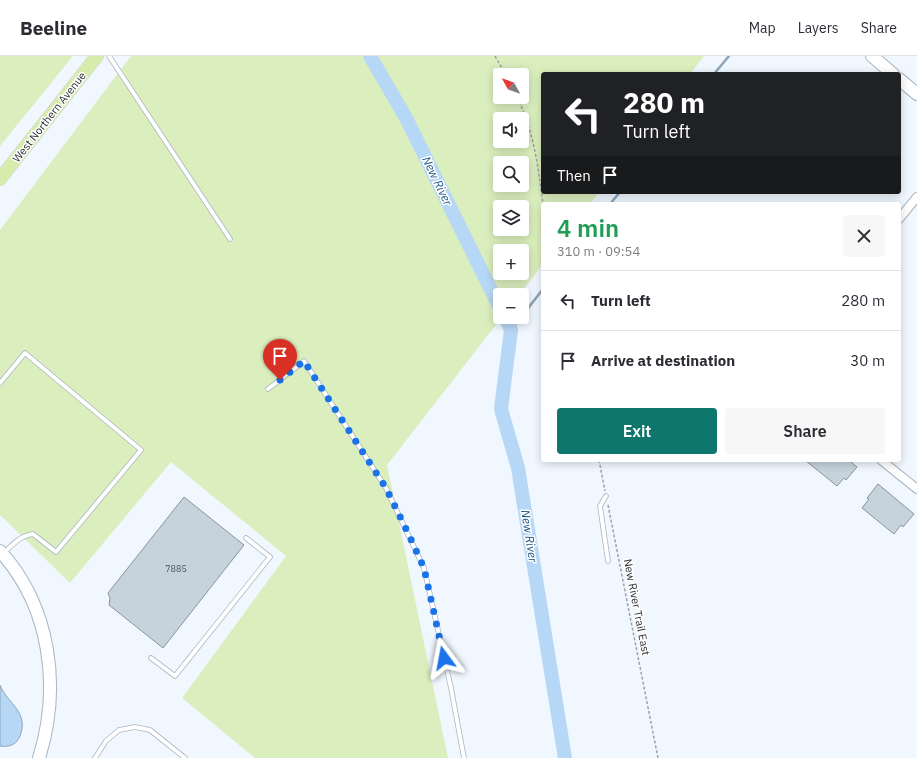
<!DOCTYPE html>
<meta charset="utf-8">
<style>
body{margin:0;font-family:"IBM Plex Sans",sans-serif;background:#f7f7f7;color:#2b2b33;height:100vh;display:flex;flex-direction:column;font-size:15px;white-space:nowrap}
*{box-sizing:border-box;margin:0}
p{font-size:13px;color:#7c7c81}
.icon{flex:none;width:22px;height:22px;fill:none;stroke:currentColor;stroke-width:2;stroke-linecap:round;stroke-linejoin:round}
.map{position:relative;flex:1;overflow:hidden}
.details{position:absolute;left:541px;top:146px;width:360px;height:260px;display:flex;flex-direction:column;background:#fff;border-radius:4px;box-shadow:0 2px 10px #0003}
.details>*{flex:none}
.banner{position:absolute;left:541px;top:16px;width:360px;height:122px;border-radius:4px;box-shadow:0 2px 10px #0003;background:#202124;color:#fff;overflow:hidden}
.needle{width:26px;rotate:310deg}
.buttons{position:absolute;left:493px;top:12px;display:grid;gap:8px}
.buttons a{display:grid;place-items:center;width:36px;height:36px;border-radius:4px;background:#fff;box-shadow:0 2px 10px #0003;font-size:20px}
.pin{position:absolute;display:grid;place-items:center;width:34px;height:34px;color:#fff;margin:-41px -17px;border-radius:50% 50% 50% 0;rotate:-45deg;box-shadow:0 0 4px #0007}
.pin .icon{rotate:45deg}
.me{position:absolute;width:44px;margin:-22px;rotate:347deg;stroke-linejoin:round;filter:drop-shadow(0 0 3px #0008)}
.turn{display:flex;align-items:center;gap:14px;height:84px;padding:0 16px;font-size:18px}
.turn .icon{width:52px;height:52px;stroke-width:2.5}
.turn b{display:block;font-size:28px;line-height:34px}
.then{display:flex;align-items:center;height:38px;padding:0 16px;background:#0003;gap:8px;font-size:15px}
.round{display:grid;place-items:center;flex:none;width:42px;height:42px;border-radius:4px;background:#f7f7f7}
.summary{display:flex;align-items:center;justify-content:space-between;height:68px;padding:0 16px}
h1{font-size:24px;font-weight:600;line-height:30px;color:#1e9e55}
.cta{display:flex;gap:8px;margin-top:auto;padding:8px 16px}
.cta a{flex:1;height:46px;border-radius:4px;background:#0f766e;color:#fff;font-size:16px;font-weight:600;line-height:46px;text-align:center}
.cta a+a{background:#f7f7f7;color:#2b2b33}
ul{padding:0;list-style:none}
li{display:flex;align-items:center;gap:12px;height:60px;padding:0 16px;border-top:1px solid #e1e1e2}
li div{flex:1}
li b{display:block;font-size:15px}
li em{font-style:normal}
header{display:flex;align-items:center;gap:24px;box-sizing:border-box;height:56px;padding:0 20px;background:#fff;border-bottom:1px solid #e1e1e2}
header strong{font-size:19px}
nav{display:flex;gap:22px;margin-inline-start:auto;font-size:14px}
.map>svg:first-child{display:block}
.green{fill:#dbefbe;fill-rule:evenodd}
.water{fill:#b6d7f5;stroke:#8ca5bb}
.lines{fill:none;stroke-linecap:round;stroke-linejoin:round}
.stream{stroke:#8ca5bb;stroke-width:2.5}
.river{stroke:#b6d7f5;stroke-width:14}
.building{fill:#c6d2dc;stroke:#89949f}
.lane-casing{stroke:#a9b5c0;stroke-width:5.5}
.street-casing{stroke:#a9b5c0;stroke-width:10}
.secondary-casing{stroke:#a9b5c0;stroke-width:14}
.primary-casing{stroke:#d5d5d6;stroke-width:14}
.path{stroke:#9da2a8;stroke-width:1.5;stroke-dasharray:3 2;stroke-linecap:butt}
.lane{stroke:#fff;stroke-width:4}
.street{stroke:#fff;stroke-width:8}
.secondary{stroke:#fff;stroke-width:12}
.primary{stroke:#d5ecac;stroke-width:13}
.route{stroke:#1a73e8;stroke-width:7;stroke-dasharray:0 12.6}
.labels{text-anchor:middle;stroke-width:3;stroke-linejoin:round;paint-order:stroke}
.number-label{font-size:9px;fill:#52585d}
.street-label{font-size:11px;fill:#2b2f33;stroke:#fff}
.water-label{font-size:12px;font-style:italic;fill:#1a5784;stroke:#fff}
</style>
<header>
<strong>Beeline</strong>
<nav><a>Map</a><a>Layers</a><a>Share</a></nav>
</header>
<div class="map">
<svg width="917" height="702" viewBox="0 0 917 702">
<rect width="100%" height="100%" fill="#f0f7fe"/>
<path class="green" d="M 0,0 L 73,0 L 0,90 Z
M 131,0 L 704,0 L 690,18 L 543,18 L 543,136 L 599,136 L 590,148 L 543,148 L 543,208 L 519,239 L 500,239 L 500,261 L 502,261 L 387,409 L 448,702 L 255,702 L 182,642 L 286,500 L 171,406 L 70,527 L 0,459 L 0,174 ZM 500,19 L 522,19 L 522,41 L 500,41 ZM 500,63 L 522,63 L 522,85 L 500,85 ZM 500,107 L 522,107 L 522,129 L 500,129 ZM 500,151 L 522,151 L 522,173 L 500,173 ZM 500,195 L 522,195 L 522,217 L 500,217 Z"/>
<path class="water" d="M 0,629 C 6,645 25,654 22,673 C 21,677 20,682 17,685 C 13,690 6,691 0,690 Z"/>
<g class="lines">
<path class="stream" d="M 714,18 L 729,0
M 610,148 L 620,136
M 522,260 L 543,233
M 511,274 L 521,261"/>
<path class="river" d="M 370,0 L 406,62 L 500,252
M 505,261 L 511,274 L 501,353 L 518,412 L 565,702"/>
</g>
<path class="building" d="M 807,404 L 849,404 L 857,411 L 846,424 L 844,422 L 837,430 L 806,405 Z
M 878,428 L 914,458 L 903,471 L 901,469 L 894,478 L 862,452 L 869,443 L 867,442 Z
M 184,441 L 244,489 L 163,592 L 109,549 L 110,542 L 108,537 Z"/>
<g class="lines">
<g class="lane-casing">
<path id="lane" d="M 109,0 L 230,183
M 0,327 L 25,297 L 141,394 L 56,496 L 33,478 C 20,480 13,488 4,497
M 268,333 L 304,305 L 386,432 L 424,512 L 451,632 L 464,702
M 606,440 L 600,450 L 608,505
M 151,602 L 175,620 L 270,501 L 246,482
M 95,702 L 106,685 L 119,674 L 135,671 L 150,674 L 185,702"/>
</g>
<g class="street-casing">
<path id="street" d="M 899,163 L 917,141
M 881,404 L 917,433"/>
</g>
<g class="secondary-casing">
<path id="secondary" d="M 872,0 L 893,18
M 899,23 L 917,38
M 0,495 C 51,551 61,632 39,702"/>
</g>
<g class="primary-casing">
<path id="primary" d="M 0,123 L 97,0"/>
</g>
<path class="path" d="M 495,0 L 506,19
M 517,41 C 534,76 538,110 543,148
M 599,404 L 605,435
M 608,449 L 658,702"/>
<use href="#lane" class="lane"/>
<use href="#street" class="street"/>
<use href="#secondary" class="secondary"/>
<use href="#primary" class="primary"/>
</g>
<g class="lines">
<path class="route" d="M 280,324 L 304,305 L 386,432 L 408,477 L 424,512 L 444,602"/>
</g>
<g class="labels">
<g class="number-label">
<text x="176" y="516">7885</text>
</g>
<g class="street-label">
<text transform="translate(49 61) rotate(-52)" y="4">West Northern Avenue</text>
<text transform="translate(637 551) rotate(79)" y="4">New River Trail East</text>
</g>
<g class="water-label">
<text transform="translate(437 125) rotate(64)" y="4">New River</text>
<text transform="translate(529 480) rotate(81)" y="4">New River</text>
</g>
</g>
</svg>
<div class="buttons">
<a><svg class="needle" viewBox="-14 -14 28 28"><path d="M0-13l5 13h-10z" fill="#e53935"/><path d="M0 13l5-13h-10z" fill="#7c7c81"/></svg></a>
<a><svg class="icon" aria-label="sound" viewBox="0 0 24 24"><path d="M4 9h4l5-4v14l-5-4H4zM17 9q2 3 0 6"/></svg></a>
<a><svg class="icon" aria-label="search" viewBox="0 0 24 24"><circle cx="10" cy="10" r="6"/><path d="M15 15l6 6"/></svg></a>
<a><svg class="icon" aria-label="layers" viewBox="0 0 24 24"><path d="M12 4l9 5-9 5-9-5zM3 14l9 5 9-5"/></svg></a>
<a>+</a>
<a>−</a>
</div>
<div class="pin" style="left:280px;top:324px;background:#d93025"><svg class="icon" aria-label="arrive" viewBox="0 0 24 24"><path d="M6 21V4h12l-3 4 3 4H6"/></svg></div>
<svg class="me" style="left:444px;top:602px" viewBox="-20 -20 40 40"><path d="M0-17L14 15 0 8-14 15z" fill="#1a73e8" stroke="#fff" stroke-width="4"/></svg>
<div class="banner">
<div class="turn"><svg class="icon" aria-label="left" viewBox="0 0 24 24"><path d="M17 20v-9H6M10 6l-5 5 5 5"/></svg><div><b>280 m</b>Turn left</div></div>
<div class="then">Then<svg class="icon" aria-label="arrive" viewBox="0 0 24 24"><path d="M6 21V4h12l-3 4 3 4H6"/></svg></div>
</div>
<section class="details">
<div class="summary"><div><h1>4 min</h1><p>310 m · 09:54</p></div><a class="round"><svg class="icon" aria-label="close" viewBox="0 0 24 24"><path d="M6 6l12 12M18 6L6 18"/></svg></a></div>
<ul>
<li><svg class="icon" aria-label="left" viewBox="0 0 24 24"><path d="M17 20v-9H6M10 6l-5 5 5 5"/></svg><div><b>Turn left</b></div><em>280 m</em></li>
<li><svg class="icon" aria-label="arrive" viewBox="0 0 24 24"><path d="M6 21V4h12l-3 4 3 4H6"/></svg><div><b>Arrive at destination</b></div><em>30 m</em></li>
</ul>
<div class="cta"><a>Exit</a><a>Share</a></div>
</section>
</div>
